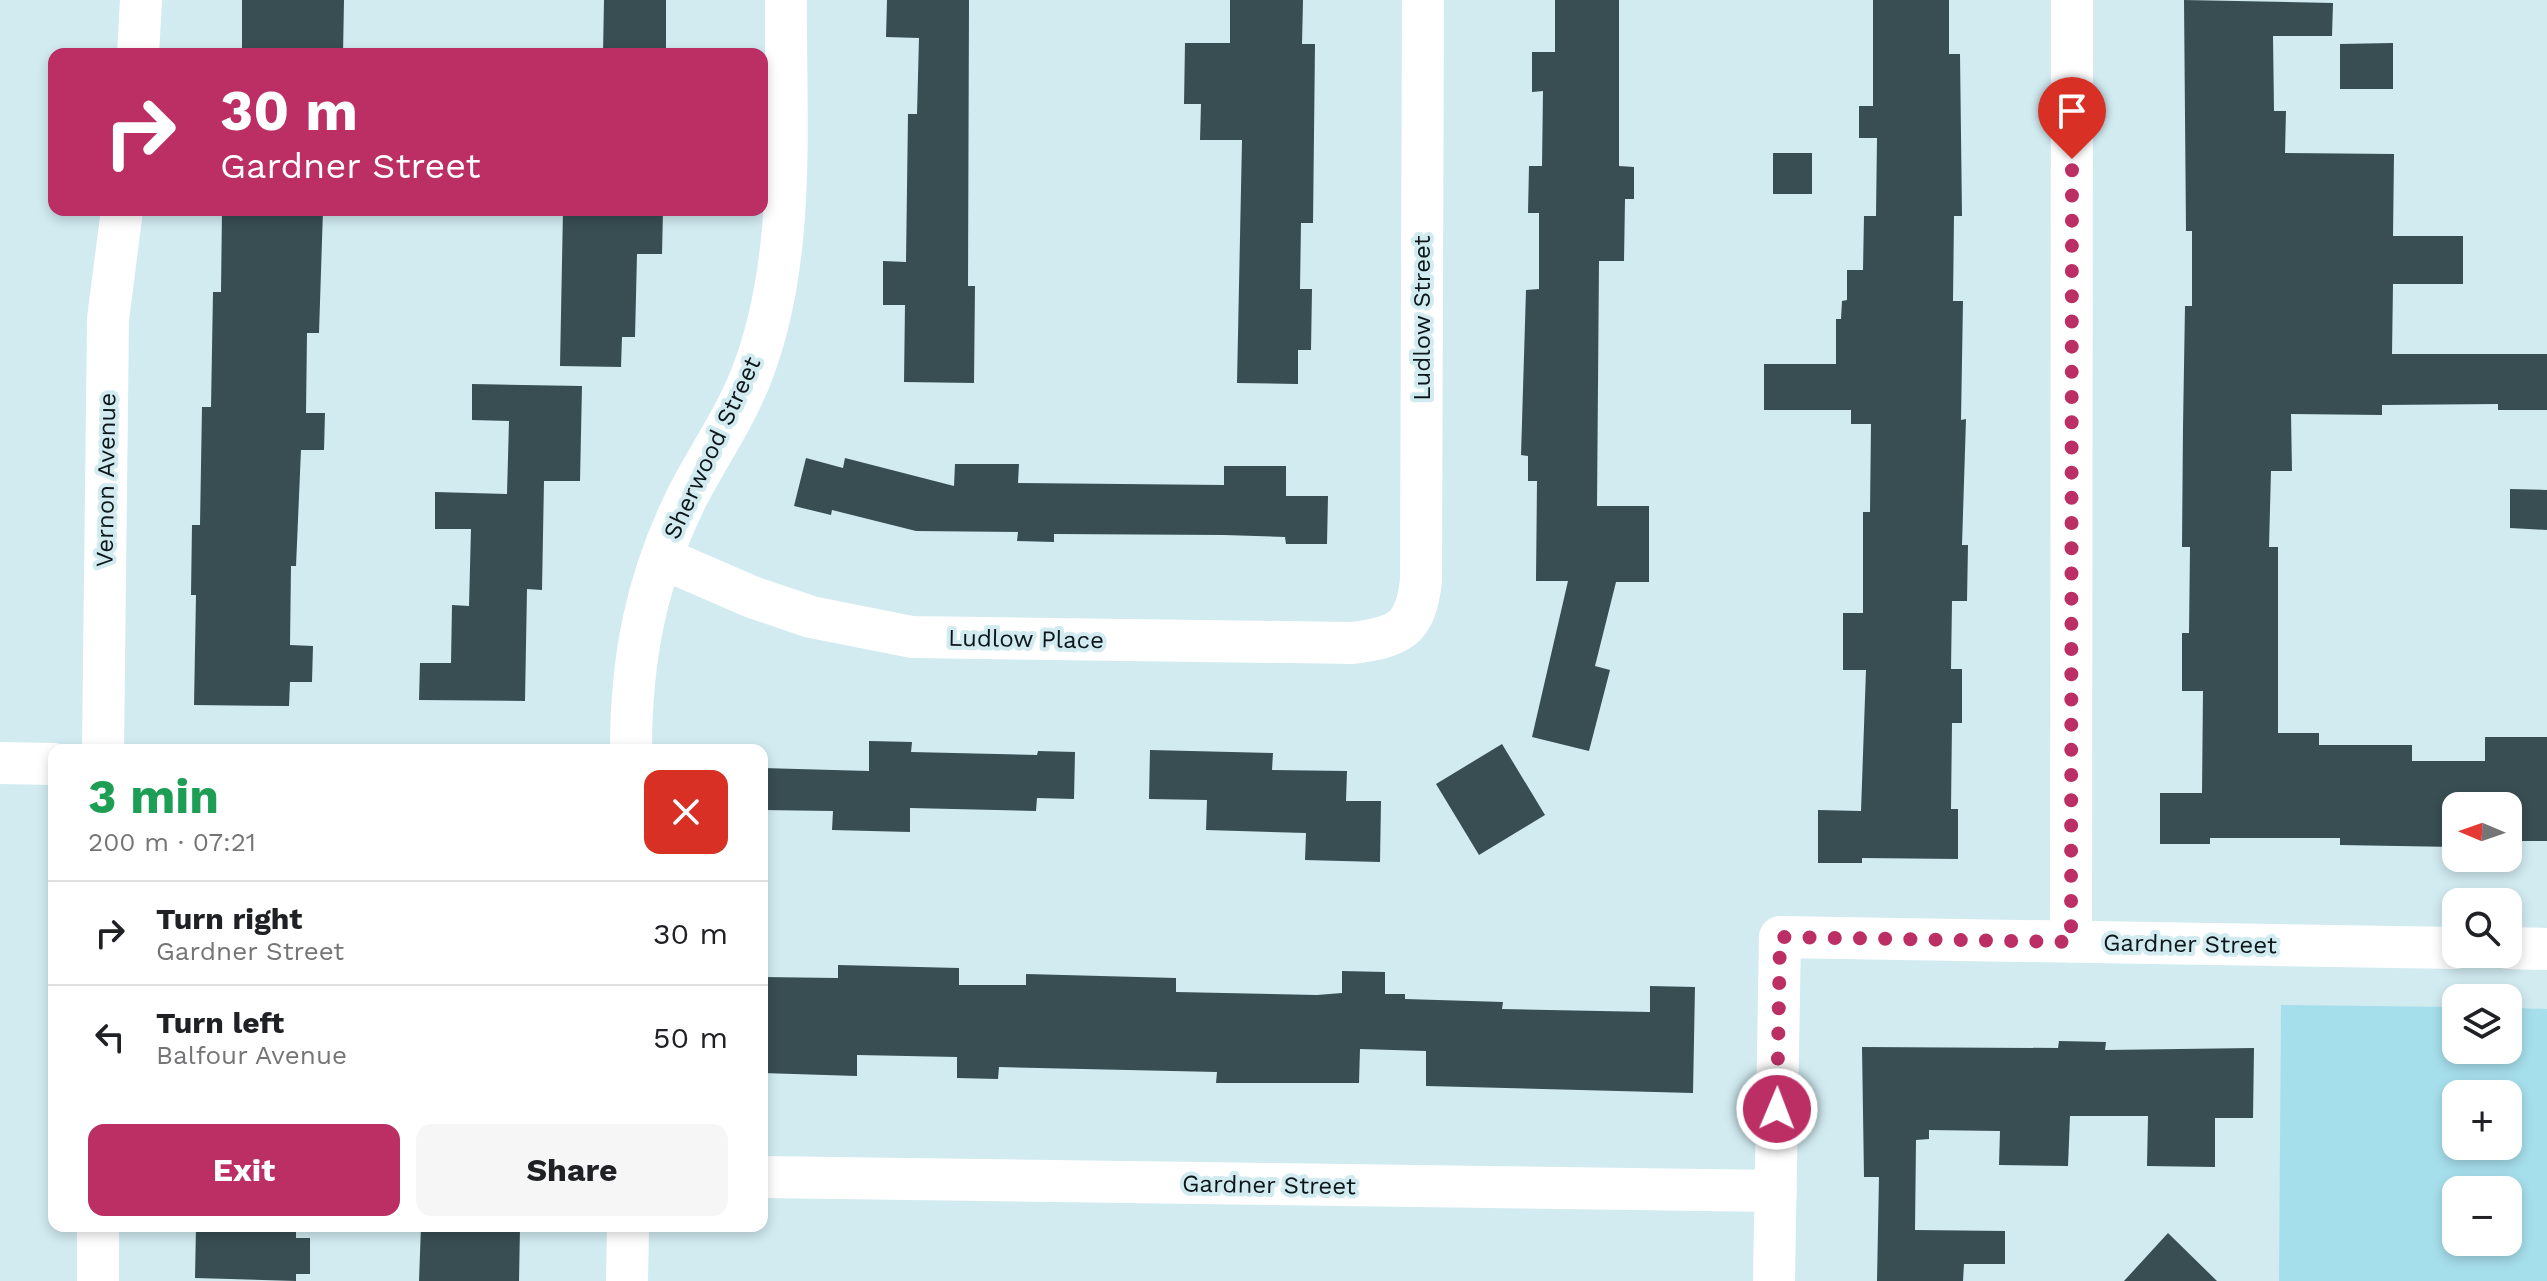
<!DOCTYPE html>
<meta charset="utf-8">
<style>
body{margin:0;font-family:"Work Sans",sans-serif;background:#f6f6f6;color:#202124;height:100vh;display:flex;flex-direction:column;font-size:30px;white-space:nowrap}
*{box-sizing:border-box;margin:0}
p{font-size:26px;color:#757577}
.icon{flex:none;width:44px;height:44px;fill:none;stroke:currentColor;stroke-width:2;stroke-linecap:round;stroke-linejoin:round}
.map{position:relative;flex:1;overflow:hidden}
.details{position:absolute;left:48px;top:744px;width:720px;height:488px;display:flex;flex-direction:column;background:#fff;border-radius:16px;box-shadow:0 4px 12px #0003}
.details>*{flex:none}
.guide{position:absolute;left:48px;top:48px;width:720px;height:168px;border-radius:16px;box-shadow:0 4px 12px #0003;background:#bb2f65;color:#fff;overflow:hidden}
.needle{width:52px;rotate:272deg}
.controls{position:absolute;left:2442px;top:792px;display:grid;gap:16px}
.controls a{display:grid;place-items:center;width:80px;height:80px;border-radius:16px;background:#fff;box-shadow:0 4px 12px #0003;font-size:40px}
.pin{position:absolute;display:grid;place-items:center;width:68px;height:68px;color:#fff;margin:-82px -34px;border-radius:50% 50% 50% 0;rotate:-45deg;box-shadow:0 0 8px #0007}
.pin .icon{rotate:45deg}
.me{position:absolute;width:88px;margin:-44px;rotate:1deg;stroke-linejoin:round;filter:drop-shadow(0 0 6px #0008)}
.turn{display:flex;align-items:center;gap:28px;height:168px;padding:0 40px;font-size:36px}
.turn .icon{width:104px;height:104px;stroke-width:2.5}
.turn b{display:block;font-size:56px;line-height:68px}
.round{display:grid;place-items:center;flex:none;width:84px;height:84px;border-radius:16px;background:#f6f6f6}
.overview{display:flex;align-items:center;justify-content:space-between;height:136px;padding:0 40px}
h1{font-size:48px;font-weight:700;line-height:60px;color:#1e9e55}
.cta{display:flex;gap:16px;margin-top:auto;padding:16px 40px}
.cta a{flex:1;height:92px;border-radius:16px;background:#bb2f65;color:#fff;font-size:32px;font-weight:700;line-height:92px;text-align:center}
.cta a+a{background:#f6f6f6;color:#202124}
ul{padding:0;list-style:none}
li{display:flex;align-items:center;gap:24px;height:104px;padding:0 40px;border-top:2px solid #e0e0e0}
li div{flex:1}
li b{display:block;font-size:30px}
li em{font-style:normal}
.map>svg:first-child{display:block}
.green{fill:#a6dfec;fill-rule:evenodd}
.building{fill:#384e53}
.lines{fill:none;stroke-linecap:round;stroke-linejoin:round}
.minor{stroke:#fff;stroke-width:42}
.route{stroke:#bb2f65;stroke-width:14;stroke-dasharray:0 25.2}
.labels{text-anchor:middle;stroke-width:8;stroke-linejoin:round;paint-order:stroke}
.street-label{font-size:24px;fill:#0d1719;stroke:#d1ebf1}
</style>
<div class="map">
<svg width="2547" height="1281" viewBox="0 0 2547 1281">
<rect width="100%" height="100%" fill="#d1ebf1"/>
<path class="green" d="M 2281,1005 L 2456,1007 L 2456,1050 L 2508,1050 L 2508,1008 L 2547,1009 L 2547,1281 L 2279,1281 ZM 2456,1094 L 2508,1094 L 2508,1146 L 2456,1146 ZM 2456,1190 L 2508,1190 L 2508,1242 L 2456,1242 Z"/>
<path class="building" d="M 242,0 L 344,0 L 343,54 L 242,54 Z
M 604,0 L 666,0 L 666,54 L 603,54 Z
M 887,0 L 969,0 L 968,286 L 975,286 L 974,383 L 904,382 L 905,305 L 883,305 L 883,261 L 906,262 L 908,114 L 917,114 L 919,38 L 886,37 Z
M 1230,0 L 1303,0 L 1302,44 L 1315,44 L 1313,223 L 1301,223 L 1300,289 L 1312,289 L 1311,350 L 1298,350 L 1298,384 L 1237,383 L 1242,140 L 1200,140 L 1201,104 L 1184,104 L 1185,43 L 1230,43 Z
M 1555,0 L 1619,0 L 1619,166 L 1634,167 L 1634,199 L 1625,199 L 1624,261 L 1599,261 L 1597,506 L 1649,506 L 1649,582 L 1616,582 L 1595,666 L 1610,670 L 1589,751 L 1532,737 L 1568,581 L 1536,581 L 1537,481 L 1528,481 L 1528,456 L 1521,455 L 1526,290 L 1539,289 L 1539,213 L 1528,213 L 1529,166 L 1542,166 L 1543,91 L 1532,92 L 1532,52 L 1555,52 Z
M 1873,0 L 1949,0 L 1949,54 L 1960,54 L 1962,216 L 1954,216 L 1953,301 L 1963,301 L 1961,420 L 1966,419 L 1962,545 L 1968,545 L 1967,601 L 1952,601 L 1951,669 L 1962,669 L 1962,723 L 1952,723 L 1951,809 L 1958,809 L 1958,859 L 1862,858 L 1862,863 L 1818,863 L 1818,810 L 1861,811 L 1866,670 L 1843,670 L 1843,613 L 1863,613 L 1863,512 L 1870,512 L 1871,424 L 1851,424 L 1851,410 L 1764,410 L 1764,364 L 1836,364 L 1836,319 L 1841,319 L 1842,301 L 1847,300 L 1847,270 L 1863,270 L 1864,216 L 1876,216 L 1877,138 L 1859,138 L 1859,106 L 1873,106 Z
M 2184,0 L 2333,3 L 2332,36 L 2273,36 L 2274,111 L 2286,111 L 2285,153 L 2394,154 L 2393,236 L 2463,236 L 2463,284 L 2393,284 L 2392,354 L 2547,354 L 2547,410 L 2498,410 L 2498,404 L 2382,405 L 2382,415 L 2291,414 L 2292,471 L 2271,471 L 2269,547 L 2278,547 L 2278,733 L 2319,733 L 2319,745 L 2412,745 L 2412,761 L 2485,761 L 2485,737 L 2547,737 L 2547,841 L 2508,841 L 2508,806 L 2456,806 L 2456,847 L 2340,845 L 2340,838 L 2210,838 L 2210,844 L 2160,844 L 2160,793 L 2202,793 L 2203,691 L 2182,691 L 2182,633 L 2189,633 L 2190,547 L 2182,547 L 2183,427 L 2185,306 L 2192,306 L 2192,231 L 2186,231 Z
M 2393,43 L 2393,89 L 2340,89 L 2340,44 Z
M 1773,153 L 1812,153 L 1812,194 L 1773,194 Z
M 222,210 L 323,210 L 319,333 L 307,333 L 306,413 L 325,413 L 324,450 L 301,450 L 296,566 L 291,566 L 290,645 L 313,646 L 312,682 L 290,682 L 289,706 L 194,705 L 196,595 L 191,595 L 192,525 L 200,525 L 202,407 L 211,407 L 213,292 L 221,292 Z
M 563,210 L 663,210 L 662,254 L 637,254 L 635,337 L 622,337 L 621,367 L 560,366 Z
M 472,384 L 582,386 L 580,481 L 544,481 L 542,590 L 527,589 L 525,701 L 419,700 L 420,663 L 451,663 L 452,605 L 469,606 L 471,529 L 435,529 L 435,492 L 507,494 L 509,421 L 472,420 Z
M 806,458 L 843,468 L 845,458 L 954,486 L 955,464 L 1019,464 L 1018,483 L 1224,485 L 1224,466 L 1286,466 L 1286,496 L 1328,496 L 1327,544 L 1286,544 L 1285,537 L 1224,535 L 1054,534 L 1054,542 L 1017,541 L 1018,532 L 916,531 L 832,510 L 831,515 L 794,506 Z
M 2510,489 L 2547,490 L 2547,530 L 2510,528 Z
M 869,741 L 912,742 L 911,752 L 1037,755 L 1038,751 L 1075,752 L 1074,799 L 1037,798 L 1036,811 L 910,808 L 910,832 L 832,830 L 833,811 L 762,810 L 762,768 L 869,771 Z
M 1502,744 L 1545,815 L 1479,855 L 1436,784 Z
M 1150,750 L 1273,753 L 1272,770 L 1347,771 L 1346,801 L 1381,801 L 1380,862 L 1305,860 L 1306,833 L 1206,830 L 1207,800 L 1149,799 Z
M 838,965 L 959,968 L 959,985 L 1026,985 L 1026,974 L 1176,978 L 1176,992 L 1317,995 L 1342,993 L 1342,971 L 1385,972 L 1385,994 L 1405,994 L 1405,999 L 1503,1002 L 1502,1009 L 1650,1012 L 1650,986 L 1695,987 L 1693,1093 L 1426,1086 L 1426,1051 L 1360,1049 L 1359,1083 L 1216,1083 L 1217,1072 L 999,1067 L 998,1079 L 957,1078 L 957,1057 L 857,1055 L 857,1076 L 762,1073 L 762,977 L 838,978 Z
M 2059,1041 L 2106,1042 L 2105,1050 L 2254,1048 L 2253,1118 L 2215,1118 L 2215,1167 L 2147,1166 L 2148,1116 L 2070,1116 L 2068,1166 L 1999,1165 L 2000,1131 L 1929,1130 L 1929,1139 L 1916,1140 L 1915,1230 L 2005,1231 L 2005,1264 L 1964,1264 L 1963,1281 L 1877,1281 L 1879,1177 L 1864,1177 L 1862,1047 L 2058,1048 Z
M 196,1226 L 296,1226 L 296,1238 L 310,1238 L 310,1274 L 296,1274 L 296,1281 L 195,1278 Z
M 421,1226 L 520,1227 L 519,1281 L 419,1281 Z
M 2168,1233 L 2217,1281 L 2124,1281 Z"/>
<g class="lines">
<path class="minor" d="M 138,54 L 141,0
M 662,558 L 752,597 L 811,617 L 912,637 L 1353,643 C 1399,636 1415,631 1421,581 L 1423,0
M 103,750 L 108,319 L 122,210
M 631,750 C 631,658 646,580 687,497 C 708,456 735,418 752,374 C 797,257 785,123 786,0
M 0,763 L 54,764
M 2071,942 L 2072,0
M 2508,948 L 2547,949
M 762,1177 L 1776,1191
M 98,1281 L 98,1226
M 627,1281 L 628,1226
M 1774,1281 L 1780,937 L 2456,948"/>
</g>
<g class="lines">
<path class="route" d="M 1777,1109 L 1780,937 L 2071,942 L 2072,159"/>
</g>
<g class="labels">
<g class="street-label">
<text transform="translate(1422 318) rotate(-90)" y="8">Ludlow Street</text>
<text transform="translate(712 448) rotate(-65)" y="8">Sherwood Street</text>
<text transform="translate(106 480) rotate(-89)" y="8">Vernon Avenue</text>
<text transform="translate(1026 639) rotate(1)" y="8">Ludlow Place</text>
<text transform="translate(2190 944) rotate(1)" y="8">Gardner Street</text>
<text transform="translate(1269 1185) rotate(1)" y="8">Gardner Street</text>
</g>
</g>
</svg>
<div class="controls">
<a><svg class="needle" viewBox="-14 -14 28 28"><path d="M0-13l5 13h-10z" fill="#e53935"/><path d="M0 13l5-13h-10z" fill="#757577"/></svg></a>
<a><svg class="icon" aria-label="search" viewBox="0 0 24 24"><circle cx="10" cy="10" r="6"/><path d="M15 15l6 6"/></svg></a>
<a><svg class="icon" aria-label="layers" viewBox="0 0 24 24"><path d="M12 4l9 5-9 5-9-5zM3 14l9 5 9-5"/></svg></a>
<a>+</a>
<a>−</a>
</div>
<div class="pin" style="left:2072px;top:159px;background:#d93025"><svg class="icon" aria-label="arrive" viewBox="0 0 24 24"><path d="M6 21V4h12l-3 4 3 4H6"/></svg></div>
<svg class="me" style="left:1777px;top:1109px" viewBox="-20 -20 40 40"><circle r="17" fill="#bb2f65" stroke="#fff" stroke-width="3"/><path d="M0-11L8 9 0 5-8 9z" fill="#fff"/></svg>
<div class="guide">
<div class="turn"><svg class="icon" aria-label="right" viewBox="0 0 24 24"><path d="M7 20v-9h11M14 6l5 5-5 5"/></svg><div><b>30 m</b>Gardner Street</div></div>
</div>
<section class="details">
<div class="overview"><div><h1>3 min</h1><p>200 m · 07:21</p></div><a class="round" style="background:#d93025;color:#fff"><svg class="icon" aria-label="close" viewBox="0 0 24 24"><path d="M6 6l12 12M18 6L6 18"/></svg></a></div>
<ul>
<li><svg class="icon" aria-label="right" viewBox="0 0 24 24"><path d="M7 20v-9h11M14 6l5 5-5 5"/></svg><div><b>Turn right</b><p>Gardner Street</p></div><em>30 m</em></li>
<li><svg class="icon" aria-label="left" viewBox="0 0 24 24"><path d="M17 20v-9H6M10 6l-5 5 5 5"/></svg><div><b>Turn left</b><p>Balfour Avenue</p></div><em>50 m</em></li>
</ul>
<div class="cta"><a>Exit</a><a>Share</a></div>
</section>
</div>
